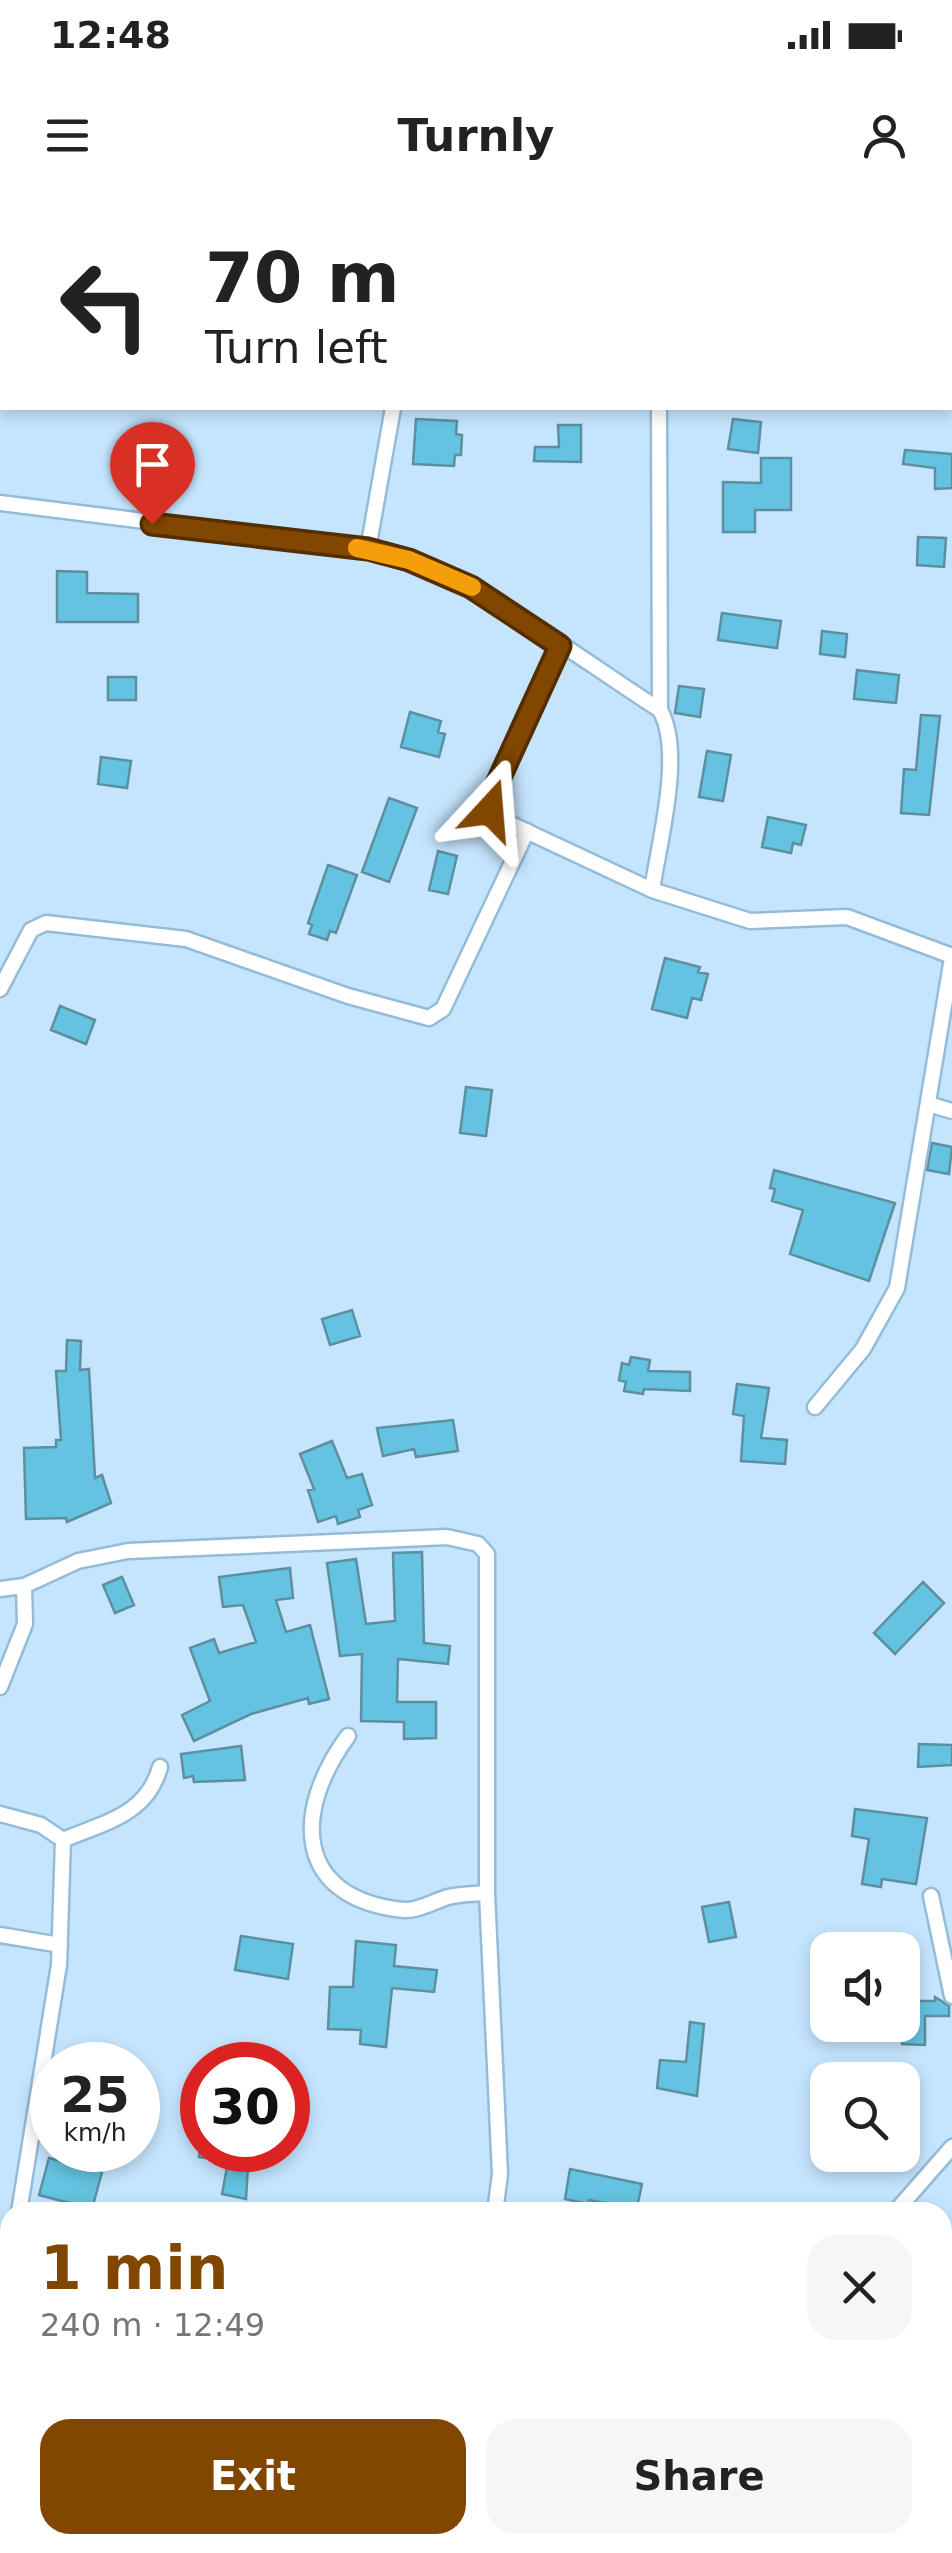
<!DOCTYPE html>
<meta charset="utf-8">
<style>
body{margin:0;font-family:"DejaVu Sans",sans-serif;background:#f6f6f6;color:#222;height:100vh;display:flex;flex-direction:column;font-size:38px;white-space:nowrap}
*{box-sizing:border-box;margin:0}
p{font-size:32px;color:#767676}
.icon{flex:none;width:55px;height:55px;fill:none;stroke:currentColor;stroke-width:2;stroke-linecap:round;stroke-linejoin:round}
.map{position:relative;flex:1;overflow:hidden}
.side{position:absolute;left:0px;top:2002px;width:952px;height:352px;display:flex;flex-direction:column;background:#fff;border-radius:30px 30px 0 0;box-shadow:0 5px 15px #0003}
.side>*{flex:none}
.banner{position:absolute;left:0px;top:0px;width:952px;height:210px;box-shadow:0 5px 15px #0003;background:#fff;color:#222;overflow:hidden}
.controls{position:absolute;left:810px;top:1732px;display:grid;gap:20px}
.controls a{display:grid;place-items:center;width:110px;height:110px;border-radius:20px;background:#fff;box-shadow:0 5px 15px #0003;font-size:50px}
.speed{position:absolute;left:30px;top:1842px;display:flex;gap:20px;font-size:50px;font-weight:700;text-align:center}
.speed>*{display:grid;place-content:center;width:130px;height:130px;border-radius:50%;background:#fff;box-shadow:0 5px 15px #0003;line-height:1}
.speed small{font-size:25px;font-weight:400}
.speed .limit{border:15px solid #d22;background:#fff;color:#111}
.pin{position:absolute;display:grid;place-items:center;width:85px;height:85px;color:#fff;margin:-102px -42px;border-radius:50% 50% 50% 0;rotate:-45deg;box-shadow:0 0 10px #0007}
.pin .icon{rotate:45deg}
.me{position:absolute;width:110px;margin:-55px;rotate:19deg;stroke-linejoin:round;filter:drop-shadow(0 0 8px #0008)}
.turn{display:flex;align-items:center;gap:35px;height:210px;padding:0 40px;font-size:45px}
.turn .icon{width:130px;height:130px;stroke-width:2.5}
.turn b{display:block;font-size:70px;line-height:85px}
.round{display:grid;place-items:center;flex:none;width:105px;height:105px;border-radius:30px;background:#f6f6f6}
.head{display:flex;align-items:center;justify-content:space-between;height:170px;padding:0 40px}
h1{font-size:60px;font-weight:700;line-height:75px;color:#814600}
.primary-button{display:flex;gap:20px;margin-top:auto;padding:20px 40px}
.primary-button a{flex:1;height:115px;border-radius:30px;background:#814600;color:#fff;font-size:40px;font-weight:700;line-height:115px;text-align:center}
.primary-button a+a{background:#f6f6f6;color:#222}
.status{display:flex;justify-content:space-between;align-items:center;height:70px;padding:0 50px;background:#fff;direction:ltr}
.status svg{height:28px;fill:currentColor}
header{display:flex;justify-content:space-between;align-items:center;height:130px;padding:0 40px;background:#fff;font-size:45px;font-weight:700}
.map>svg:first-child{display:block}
.building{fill:#64c3e1;stroke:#5c8f9f;stroke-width:2.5}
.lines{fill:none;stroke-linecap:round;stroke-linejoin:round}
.minor-casing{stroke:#94bcd9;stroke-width:19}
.tertiary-casing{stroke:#94bcd9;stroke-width:22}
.minor{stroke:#fff;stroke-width:14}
.tertiary{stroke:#fff;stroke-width:18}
.route-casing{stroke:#542e00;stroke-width:25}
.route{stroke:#814600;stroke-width:18}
.slow{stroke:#f59e0b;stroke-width:18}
</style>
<div class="status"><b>12:48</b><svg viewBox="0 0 49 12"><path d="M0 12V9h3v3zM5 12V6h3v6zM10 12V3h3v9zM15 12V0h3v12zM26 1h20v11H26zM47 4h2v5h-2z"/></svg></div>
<header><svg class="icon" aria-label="menu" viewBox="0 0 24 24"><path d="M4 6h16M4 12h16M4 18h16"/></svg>Turnly<svg class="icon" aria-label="person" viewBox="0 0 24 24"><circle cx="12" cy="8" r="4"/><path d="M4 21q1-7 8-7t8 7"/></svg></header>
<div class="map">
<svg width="952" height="2353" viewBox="0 0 952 2353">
<rect width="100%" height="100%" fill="#c5e5fe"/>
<path class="building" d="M 416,219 L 457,221 L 456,234 L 462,235 L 461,255 L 455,255 L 454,266 L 413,264 Z
M 733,219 L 761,222 L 758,253 L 728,249 Z
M 558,225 L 581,225 L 581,262 L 534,261 L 535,247 L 559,247 Z
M 905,250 L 952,254 L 952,288 L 935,289 L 935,268 L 903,264 Z
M 761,258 L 791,258 L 791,310 L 755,310 L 755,332 L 723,332 L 723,282 L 761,283 Z
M 918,337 L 946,338 L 944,367 L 917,365 Z
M 57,371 L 87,372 L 87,393 L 138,394 L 138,422 L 57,422 Z
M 722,413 L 781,421 L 777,448 L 718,440 Z
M 822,431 L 847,434 L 845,457 L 820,454 Z
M 857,470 L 899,475 L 896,503 L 854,499 Z
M 108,477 L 136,477 L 136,500 L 108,500 Z
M 679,486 L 704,489 L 700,517 L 675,513 Z
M 410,512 L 441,521 L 438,532 L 445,534 L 439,557 L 401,547 Z
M 921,515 L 940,516 L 929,615 L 901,613 L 904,569 L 916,570 Z
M 707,551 L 731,555 L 723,601 L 699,597 Z
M 101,557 L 131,561 L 127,588 L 98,584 Z
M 389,598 L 417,608 L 389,682 L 362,672 Z
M 768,617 L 806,625 L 801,645 L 793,643 L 791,653 L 762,647 Z
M 438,651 L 457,656 L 448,694 L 429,690 Z
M 328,665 L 357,675 L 336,733 L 330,731 L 327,740 L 309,734 L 312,725 L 308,723 Z
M 665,758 L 700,767 L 698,772 L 708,774 L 701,800 L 692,798 L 687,818 L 652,809 Z
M 60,806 L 95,820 L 86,844 L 51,830 Z
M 466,887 L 492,890 L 486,936 L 460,933 Z
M 932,943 L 952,947 L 949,974 L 927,970 Z
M 774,970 L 895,1003 L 869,1081 L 790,1054 L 803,1010 L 772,1001 L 775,989 L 770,988 Z
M 352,1110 L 360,1136 L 330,1145 L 322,1119 Z
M 67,1140 L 81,1141 L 80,1170 L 89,1169 L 95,1278 L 102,1275 L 111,1303 L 67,1322 L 66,1318 L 26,1319 L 24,1248 L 56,1247 L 56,1240 L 61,1240 L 56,1171 L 66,1171 Z
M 631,1157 L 650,1160 L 648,1171 L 690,1172 L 690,1191 L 644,1189 L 643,1194 L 624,1191 L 626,1182 L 619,1180 L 622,1163 L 629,1165 Z
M 737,1184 L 769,1188 L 761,1238 L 787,1240 L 785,1264 L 741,1261 L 744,1216 L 733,1214 Z
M 453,1220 L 458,1251 L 416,1257 L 414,1249 L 383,1256 L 377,1228 Z
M 332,1241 L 347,1278 L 362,1274 L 372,1305 L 358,1310 L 360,1317 L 338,1324 L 336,1316 L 318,1322 L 308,1290 L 314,1289 L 300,1254 Z
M 422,1352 L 424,1443 L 450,1446 L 448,1464 L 398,1459 L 397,1502 L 436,1502 L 436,1538 L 404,1539 L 404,1522 L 361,1521 L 362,1454 L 340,1456 L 327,1363 L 356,1359 L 366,1424 L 395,1421 L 393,1353 Z
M 290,1368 L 293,1398 L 276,1400 L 286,1432 L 310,1425 L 329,1499 L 309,1504 L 308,1498 L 251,1514 L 194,1541 L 182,1515 L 210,1501 L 190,1448 L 214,1439 L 219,1453 L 256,1442 L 243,1405 L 223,1407 L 219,1377 Z
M 122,1377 L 134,1405 L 115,1413 L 103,1385 Z
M 923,1382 L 944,1403 L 895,1454 L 874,1433 Z
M 919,1544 L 952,1545 L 952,1565 L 918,1567 Z
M 241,1546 L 245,1580 L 194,1582 L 193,1576 L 184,1578 L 181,1554 Z
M 855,1609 L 927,1618 L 916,1684 L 882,1679 L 881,1687 L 862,1684 L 869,1639 L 852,1636 Z
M 729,1702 L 736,1737 L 709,1742 L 702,1707 Z
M 241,1736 L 293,1744 L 288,1779 L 235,1770 Z
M 356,1741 L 396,1745 L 394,1766 L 437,1770 L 434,1792 L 392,1788 L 386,1847 L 360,1844 L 361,1830 L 328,1829 L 330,1787 L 353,1787 Z
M 935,1797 L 949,1806 L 949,1816 L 925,1816 L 925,1845 L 902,1844 L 903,1801 L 935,1801 Z
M 690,1822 L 704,1824 L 697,1896 L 657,1888 L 660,1860 L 686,1862 Z
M 200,1950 L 249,1950 L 246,1999 L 222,1994 L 228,1962 L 199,1957 Z
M 49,1958 L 102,1972 L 92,2009 L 39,1995 Z
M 570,1969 L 642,1984 L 636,2012 L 619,2012 L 620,2006 L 589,2000 L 588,2004 L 565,1999 Z"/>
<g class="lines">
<g class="minor-casing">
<path id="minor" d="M 9,0 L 9,2
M 657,0 L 657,2
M 429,2 L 430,0
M 0,182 L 2,148
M 659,208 L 660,510
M 0,303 L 368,349 C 478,378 565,449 660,510 C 684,552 659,642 652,690
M 368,349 L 393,208
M 560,446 L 490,599 L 496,617 L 652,690 L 750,721 L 847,717 L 952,756
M 0,789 L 31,730 L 46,723 L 186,739 L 348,796 L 429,818 L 443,809 L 527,631
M 928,904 L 952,911
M 815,1207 L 863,1149 L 897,1088 L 952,758
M 24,1386 L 78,1361 L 128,1351 L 447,1337 L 478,1344 L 487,1354 L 487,1693 L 500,1974 L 495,2012
M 0,1389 L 24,1386 L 25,1424 L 0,1487
M 348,1536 C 292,1612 294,1699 404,1710 C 418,1711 434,1701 448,1697 C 460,1694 474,1694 487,1693
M 0,1614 L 41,1625 L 63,1640
M 63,1640 C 105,1622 147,1615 160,1567
M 931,1696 L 952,1796
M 0,1735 L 60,1745
M 19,2012 L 59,1765 L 63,1640
M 895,2012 L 952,1947
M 272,2345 L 273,2353
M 419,2345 L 445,2353
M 767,2353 L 773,2345"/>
</g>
<g class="tertiary-casing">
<path id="tertiary" d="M 0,2055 L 10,2056
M 942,2233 L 952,2237"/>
</g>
<use href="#minor" class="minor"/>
<use href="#tertiary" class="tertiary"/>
</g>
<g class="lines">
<g class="route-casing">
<path id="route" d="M 152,324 L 368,349 L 409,360 L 471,387 L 560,446 L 490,599 L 490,610"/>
</g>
<use href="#route" class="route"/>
<path class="slow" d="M 357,348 L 409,360 L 472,387"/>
</g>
</svg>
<div class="controls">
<a><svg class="icon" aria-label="sound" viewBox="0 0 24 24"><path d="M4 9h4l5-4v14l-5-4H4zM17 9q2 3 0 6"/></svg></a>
<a><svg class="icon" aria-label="search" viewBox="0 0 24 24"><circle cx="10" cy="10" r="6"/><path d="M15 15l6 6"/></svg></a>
</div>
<div class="speed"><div>25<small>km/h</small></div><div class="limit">30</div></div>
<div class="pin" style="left:152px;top:324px;background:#d93025"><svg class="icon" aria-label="arrive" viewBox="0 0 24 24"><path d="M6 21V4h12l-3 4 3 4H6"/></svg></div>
<svg class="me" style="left:490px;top:610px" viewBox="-20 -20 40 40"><path d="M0-17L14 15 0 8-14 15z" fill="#814600" stroke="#fff" stroke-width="4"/></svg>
<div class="banner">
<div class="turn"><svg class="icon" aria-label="left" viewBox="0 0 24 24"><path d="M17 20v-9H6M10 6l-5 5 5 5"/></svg><div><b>70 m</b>Turn left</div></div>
</div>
<section class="side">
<div class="head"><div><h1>1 min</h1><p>240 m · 12:49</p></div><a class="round"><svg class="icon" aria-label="close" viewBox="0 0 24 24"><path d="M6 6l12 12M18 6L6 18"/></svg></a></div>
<div class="primary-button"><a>Exit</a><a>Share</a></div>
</section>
</div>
